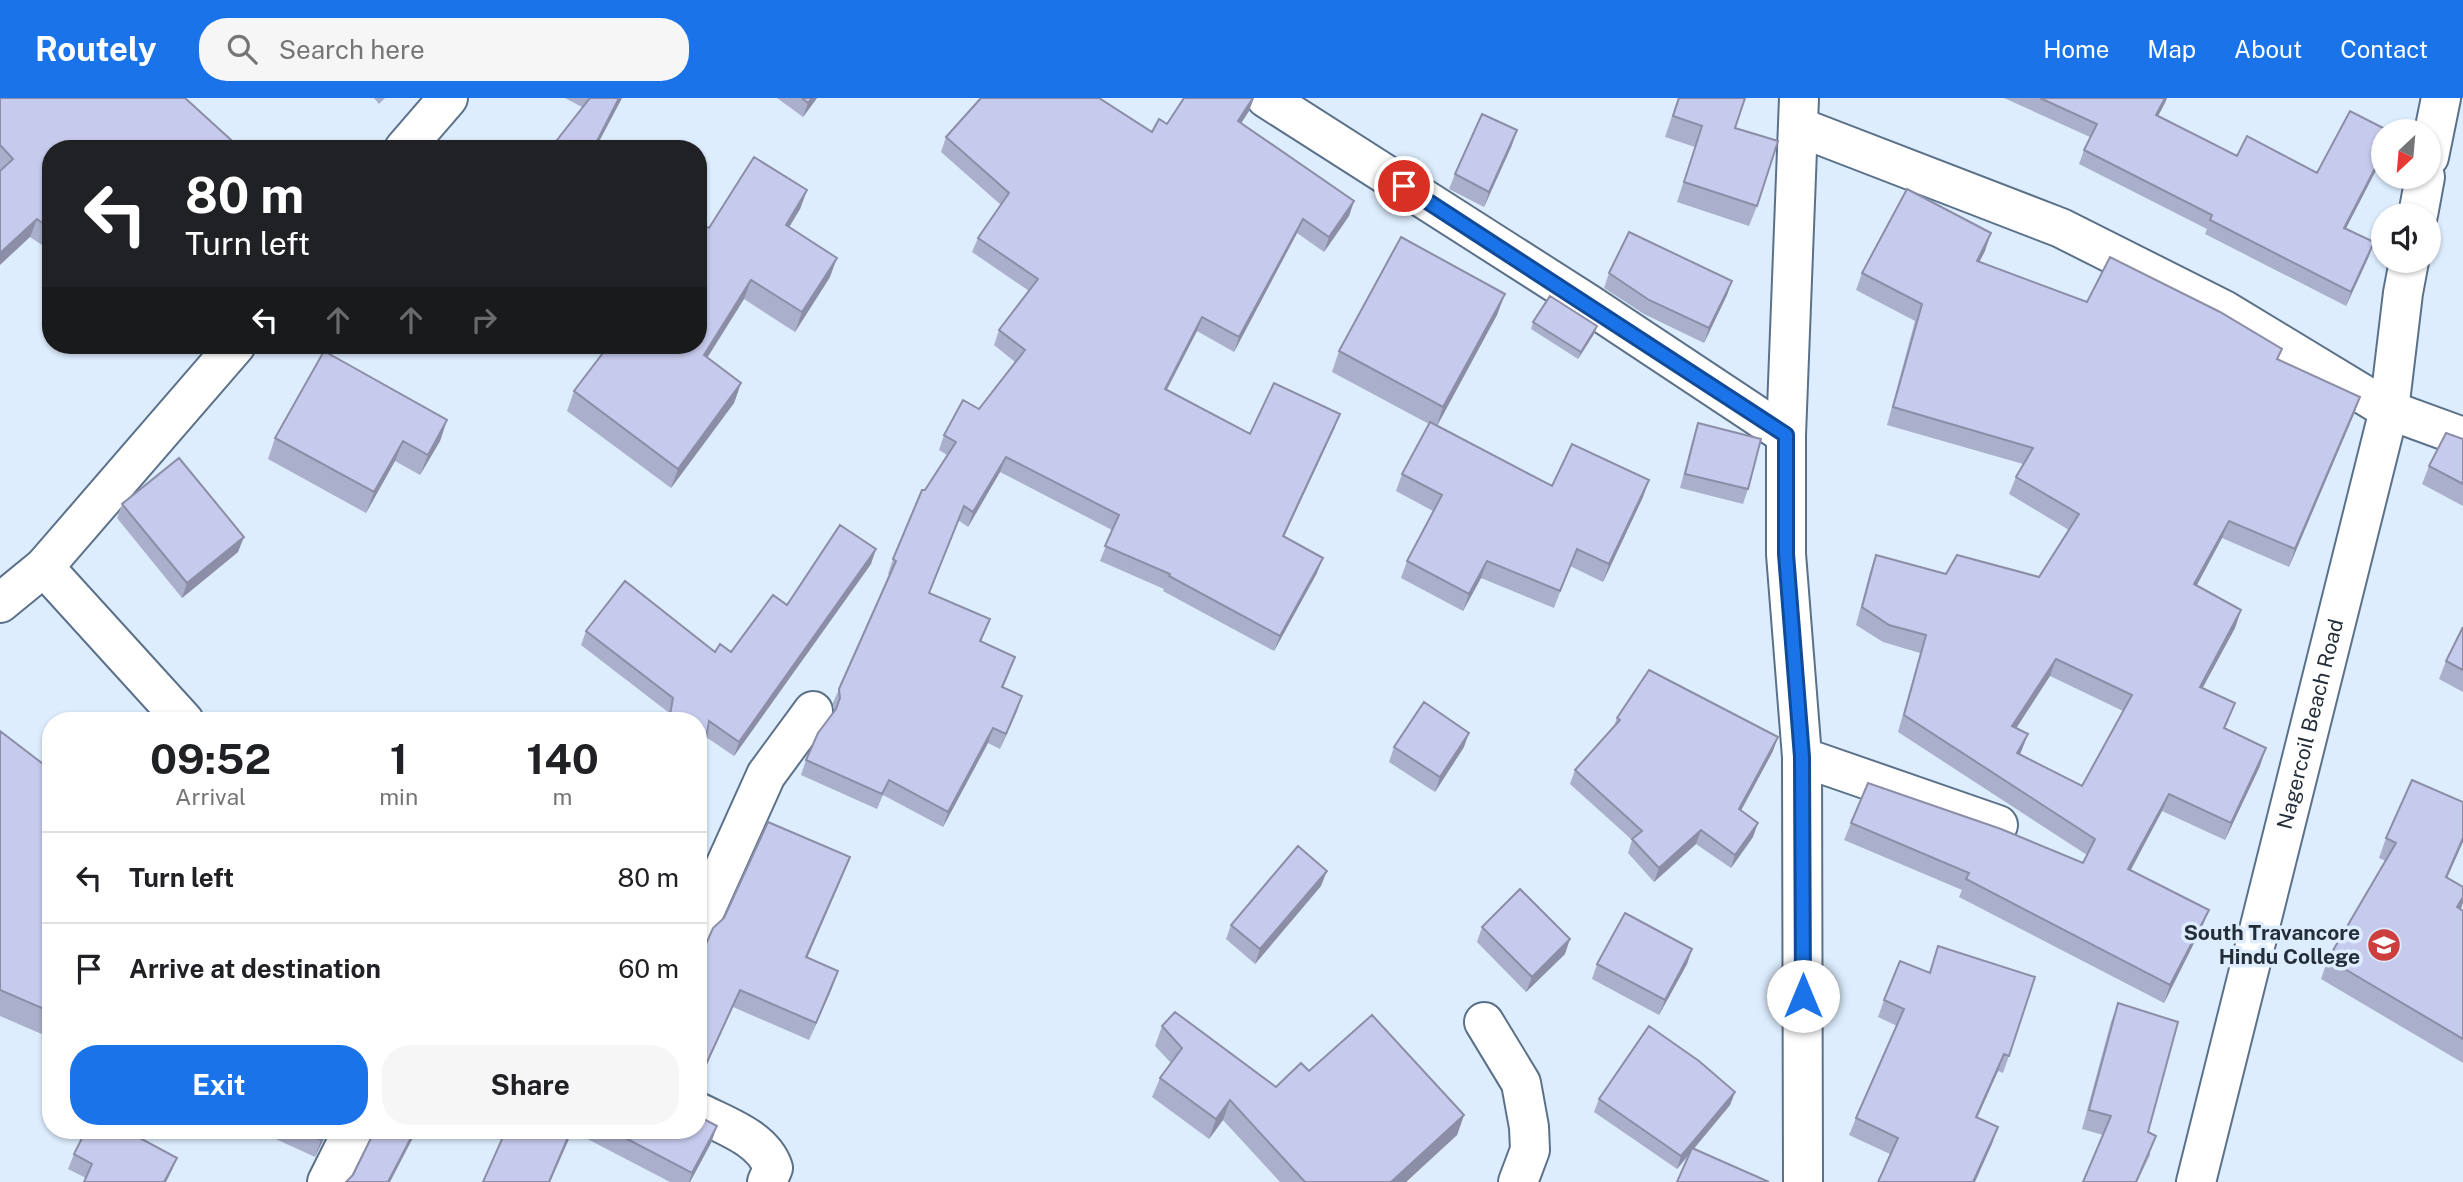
<!DOCTYPE html>
<style>
body{margin:0;font-family:"Public Sans",sans-serif;background:#f6f6f6;color:#202124;height:100vh;display:flex;flex-direction:column;font-size:26px;white-space:nowrap}
*{box-sizing:border-box;margin:0}
p{font-size:23px;color:#757577}
.icon{flex:none;width:38px;height:38px;fill:none;stroke:currentColor;stroke-width:2;stroke-linecap:round;stroke-linejoin:round}
.map{position:relative;flex:1;overflow:hidden}
.panel{position:absolute;left:42px;top:614px;width:665px;height:427px;display:flex;flex-direction:column;background:#fff;border-radius:28px;box-shadow:0 2px 5px #0004}
.panel>*{flex:none}
.hud{position:absolute;left:42px;top:42px;width:665px;height:214px;border-radius:28px;box-shadow:0 2px 5px #0004;background:#202124;color:#fff;overflow:hidden}
.needle{width:46px;rotate:206deg}
.fabs{position:absolute;left:2371px;top:21px;display:grid;gap:14px}
.fabs a{display:grid;place-items:center;width:70px;height:70px;border-radius:50%;background:#fff;box-shadow:0 2px 5px #0004;font-size:35px}
.pin{position:absolute;display:grid;place-items:center;width:60px;height:60px;color:#fff;margin:-30px;border:4px solid #fff;border-radius:50%;box-shadow:0 2px 7px #0007}
.me{position:absolute;width:77px;margin:-38px;rotate:0deg;stroke-linejoin:round;filter:drop-shadow(0 0 5px #0008)}
.turn{display:flex;align-items:center;gap:24px;height:147px;padding:0 28px;font-size:32px}
.turn .icon{width:91px;height:91px;stroke-width:2.5}
.turn b{display:block;font-size:49px;line-height:60px}
.lanes{display:flex;align-items:center;height:66px;padding:0 28px;background:#0003;justify-content:center;gap:35px;direction:ltr}
.lanes .off{opacity:.35}
.eta{display:flex;justify-content:space-evenly;align-items:center;height:119px;text-align:center}
.eta b{font-size:42px;font-weight:700;line-height:49px}
.action{display:flex;gap:14px;margin-top:auto;padding:14px 28px}
.action a{flex:1;height:80px;border-radius:28px;background:#1a73e8;color:#fff;font-size:28px;font-weight:700;line-height:80px;text-align:center}
.action a+a{background:#f6f6f6;color:#202124}
ul{padding:0;list-style:none}
li{display:flex;align-items:center;gap:21px;height:91px;padding:0 28px;border-top:2px solid #e0e0e0}
li div{flex:1}
li b{display:block;font-size:26px}
li em{font-style:normal}
header{display:flex;align-items:center;gap:42px;box-sizing:border-box;height:98px;padding:0 35px;background:#1a73e8;color:#fff}
header strong{font-size:33px}
nav{display:flex;gap:38px;margin-inline-start:auto;font-size:24px}
.search{width:490px;height:63px;background:#f6f6f6;display:flex;align-items:center;gap:18px;box-sizing:border-box;padding:0 24px;border-radius:28px;color:#757577;font-size:26px}
.map>svg:first-child{display:block}
.lines{fill:none;stroke-linecap:round;stroke-linejoin:round}
.minor-casing{stroke:#5b718a;stroke-width:42}
.tertiary-casing{stroke:#5b718a;stroke-width:42}
.secondary-casing{stroke:#5b718a;stroke-width:42}
.minor{stroke:#fff;stroke-width:38}
.tertiary{stroke:#fff;stroke-width:38}
.secondary{stroke:#fff;stroke-width:38}
.wall{fill:#aaafcc;fill-rule:evenodd}
.shaded-wall{fill:#8b8ea6}
.building{fill:#c6cbed;stroke:#8b8ea6;stroke-width:2;fill-rule:evenodd}
.route-casing{stroke:#114b97;stroke-width:18}
.route{stroke:#1a73e8;stroke-width:12}
.labels{text-anchor:middle;stroke-width:7;stroke-linejoin:round;paint-order:stroke}
.street-label{font-size:21px;fill:#242e39;stroke:#ddedfe}
.poi-label{font-size:21px;font-weight:bold;fill:#242e39;stroke:#ddedfe;text-anchor:end}
</style>
<header>
<strong>Routely</strong>
<div class="search"><svg class="icon" aria-label="search" viewBox="0 0 24 24"><circle cx="10" cy="10" r="6"/><path d="M15 15l6 6"/></svg>Search here</div>
<nav><a>Home</a><a>Map</a><a>About</a><a>Contact</a></nav>
</header>
<div class="map">
<svg width="2463" height="1084" viewBox="0 0 2463 1084">
<rect width="100%" height="100%" fill="#ddedfe"/>
<g class="lines">
<g class="minor-casing">
<path id="minor" d="M 1266,0 L 1587,205 L 1786,337
M 1799,29 L 2061,130 L 2224,212 L 2389,312 L 2463,339
M 44,469 L 184,623
M 1802,659 L 1998,727
M 698,828 L 766,677 L 813,613
M 1484,924 L 1521,985 L 1529,1029 L 1530,1052 L 1518,1084
M 698,1014 C 725,1028 763,1040 773,1070 L 767,1084
M 327,1084 L 353,1032"/>
</g>
<g class="tertiary-casing">
<path id="tertiary" d="M 1799,0 L 1786,337 L 1786,456 L 1802,659 L 1803,1084
M 404,51 L 448,0
M 0,505 L 44,469 L 236,247"/>
</g>
<g class="secondary-casing">
<g id="secondary">
<path d="M 2429,59 L 2441,0"/>
<path d="M 2418,117 L 2425,79"/>
<path id="s1" d="M 2196,1084 L 2389,312 L 2403,195 L 2409,163"/>
</g>
</g>
<use href="#minor" class="minor"/>
<use href="#tertiary" class="tertiary"/>
<use href="#secondary" class="secondary"/>
</g>
<path class="wall" d="M 0,0 L 51,51 L 51,153 L 30,139 L 0,72 Z
M 374,0 L 385,0 L 379,6 Z
M 565,0 L 622,0 L 595,51 L 582,9 Z
M 777,0 L 817,0 L 803,19 Z
M 1678,0 L 1745,0 L 1735,30 L 1757,108 L 1749,128 L 1677,104 L 1695,49 L 1665,39 Z
M 2004,0 L 2167,0 L 2158,18 L 2346,130 L 2374,144 L 2369,158 L 2346,208 L 2205,136 L 2207,131 L 2079,66 L 2084,52 L 2090,39 Z
M 1249,13 L 1241,25 L 1354,103 L 1349,118 L 1324,154 L 1297,135 L 1234,254 L 1197,233 L 1167,292 L 1250,336 L 1340,316 L 1334,331 L 1284,439 L 1317,475 L 1274,553 L 1163,493 L 1164,491 L 1100,463 L 1112,432 L 1000,374 L 968,429 L 958,422 L 929,495 L 990,521 L 981,544 L 1010,573 L 1003,590 L 1017,613 L 1000,651 L 988,645 L 943,729 L 883,697 L 877,711 L 801,677 L 806,662 L 834,613 L 833,605 L 839,591 L 890,477 L 888,476 L 893,461 L 925,392 L 947,357 L 939,352 L 944,337 L 979,311 L 1015,264 L 994,247 L 999,232 L 1029,193 L 972,154 L 978,140 L 1001,107 L 941,54 L 946,39 L 1152,34 L 1167,26 Z
M 1512,47 L 1484,109 L 1449,91 L 1455,76 Z
M 807,92 L 800,111 L 789,129 L 830,179 L 795,234 L 744,201 L 707,260 L 741,285 L 734,305 L 671,390 L 567,313 L 574,293 L 709,130 Z
M 1985,153 L 1979,164 L 2087,204 L 2282,251 L 2278,261 L 2360,299 L 2354,316 L 2289,469 L 2222,440 L 2196,488 L 2241,512 L 2235,530 L 2202,590 L 2229,622 L 2225,630 L 2260,668 L 2225,742 L 2162,713 L 2131,772 L 2209,812 L 2202,829 L 2164,905 L 1959,799 L 1962,792 L 1844,742 L 1851,725 L 2083,765 L 2087,757 L 1898,634 L 1920,555 L 1883,544 L 1856,527 L 1870,474 L 1876,457 L 1946,476 L 2039,479 L 2069,432 L 2009,396 L 2016,379 L 2023,366 L 1887,327 L 1915,223 L 1856,192 L 1862,175 ZM 2050,578 L 2123,613 L 2082,688 L 2020,656 L 2028,636 L 2016,630 Z
M 1609,175 L 1732,183 L 1727,197 L 1704,245 L 1644,216 L 1604,190 Z
M 1497,217 L 1437,327 L 1552,388 L 1643,399 L 1603,484 L 1570,468 L 1554,510 L 1481,480 L 1463,513 L 1401,480 L 1407,463 L 1433,413 L 1396,393 L 1402,376 L 1429,326 L 1332,274 L 1339,253 Z
M 1533,224 L 1597,228 L 1594,236 L 1578,261 L 1531,231 Z
M 447,322 L 440,343 L 420,377 L 395,363 L 366,415 L 268,361 L 275,340 Z
M 1698,325 L 1748,391 L 1743,406 L 1680,390 L 1693,340 Z
M 2463,341 L 2463,408 L 2422,386 L 2429,368 Z
M 122,406 L 238,454 L 182,500 L 117,420 Z
M 871,466 L 734,658 L 706,639 L 698,681 L 698,623 L 667,623 L 668,614 L 581,547 L 586,533 L 715,554 L 731,554 L 787,507 Z
M 2463,529 L 2463,594 L 2439,581 L 2446,563 Z
M 1617,620 L 1773,653 L 1741,713 L 1753,739 L 1731,770 L 1696,746 L 1654,784 L 1628,755 L 1632,742 L 1570,686 L 1575,672 L 1613,631 Z
M 0,633 L 51,672 L 51,928 L 44,937 L 0,918 Z
M 1394,649 L 1464,649 L 1435,694 L 1389,664 Z
M 2412,682 L 2447,780 L 2463,789 L 2463,804 L 2460,811 L 2463,813 L 2463,965 L 2321,881 L 2328,861 L 2386,763 L 2379,760 L 2386,740 Z
M 843,777 L 807,860 L 832,890 L 809,942 L 733,909 L 698,864 Z
M 1321,788 L 1255,866 L 1226,841 L 1231,827 Z
M 1482,829 L 1565,856 L 1526,894 L 1477,844 Z
M 1938,848 L 2009,958 L 2003,975 L 1998,973 L 1977,1019 L 1992,1046 L 1890,1056 L 1849,1037 L 1856,1020 L 1897,928 L 1878,919 L 1884,902 L 1929,875 Z
M 1692,851 L 1687,866 L 1659,917 L 1592,881 L 1597,866 Z
M 2118,905 L 2148,1034 L 2150,1057 L 2137,1084 L 2083,1084 L 2103,1037 L 2082,1031 L 2111,924 Z
M 1162,928 L 1276,989 L 1309,973 L 1464,1017 L 1457,1037 L 1406,1084 L 1280,1084 L 1223,1022 L 1209,1041 L 1152,999 L 1160,980 L 1171,965 L 1155,948 Z
M 1735,994 L 1730,1007 L 1677,1071 L 1594,1014 L 1599,1001 Z
M 717,1028 L 711,1045 L 690,1084 L 670,1084 L 572,1033 L 504,1037 L 494,1032 L 698,1032 Z
M 256,1032 L 328,1032 L 315,1059 Z
M 74,1056 L 177,1060 L 171,1074 L 86,1080 L 68,1071 Z"/>
<path class="shaded-wall" d="M 619,0 L 622,0 L 595,51 L 593,51 Z
M 812,0 L 817,0 L 803,19 L 808,5 Z
M 1254,0 L 1249,13 L 1233,38 L 1238,23 Z
M 2165,0 L 2167,0 L 2165,5 L 2151,31 L 2156,17 Z
M 1517,32 L 1512,47 L 1484,109 L 1489,94 Z
M 2384,53 L 2384,57 L 2339,144 L 2344,130 Z
M 807,92 L 800,111 L 779,146 L 786,127 Z
M 1354,103 L 1349,118 L 1324,154 L 1329,139 Z
M 37,121 L 30,139 L 0,167 L 0,155 Z
M 1303,121 L 1297,135 L 1234,254 L 1239,239 Z
M 1991,135 L 1985,153 L 1971,180 L 1977,163 Z
M 2374,144 L 2369,158 L 2346,208 L 2351,194 Z
M 837,160 L 830,179 L 795,234 L 802,214 Z
M 751,182 L 744,201 L 697,276 L 704,257 Z
M 1732,183 L 1727,197 L 1704,245 L 1709,230 Z
M 1505,196 L 1497,217 L 1436,330 L 1443,309 Z
M 1202,219 L 1197,233 L 1159,306 L 1165,291 Z
M 1597,228 L 1594,236 L 1578,261 L 1581,254 Z
M 741,285 L 734,305 L 671,390 L 678,371 Z
M 2360,299 L 2354,316 L 2289,469 L 2295,451 Z
M 1340,316 L 1334,331 L 1277,453 L 1283,438 Z
M 447,322 L 440,343 L 420,377 L 428,357 Z
M 403,343 L 395,363 L 366,415 L 374,394 Z
M 1006,359 L 1000,374 L 968,429 L 973,414 Z
M 1649,382 L 1643,399 L 1603,484 L 1609,466 Z
M 2229,423 L 2222,440 L 2188,504 L 2194,486 Z
M 244,439 L 238,454 L 182,500 L 187,485 Z
M 876,451 L 871,466 L 734,658 L 739,644 Z
M 1323,460 L 1317,475 L 1274,553 L 1280,538 Z
M 1487,463 L 1481,480 L 1463,513 L 1469,496 Z
M 2241,512 L 2235,530 L 2194,606 L 2200,589 Z
M 2056,561 L 2050,578 L 2006,646 L 2012,628 Z
M 1022,598 L 1017,613 L 1000,651 L 1006,636 Z
M 993,630 L 988,645 L 943,729 L 948,714 Z
M 1469,635 L 1464,649 L 1435,694 L 1440,679 Z
M 2028,636 L 2021,654 L 2011,673 L 2017,655 Z
M 1778,639 L 1773,653 L 1734,725 L 1739,711 Z
M 2266,650 L 2260,668 L 2225,742 L 2231,725 Z
M 2169,696 L 2162,713 L 2122,788 L 2128,771 Z
M 1758,725 L 1753,739 L 1731,770 L 1735,757 Z
M 1701,732 L 1696,746 L 1654,784 L 1659,770 Z
M 2463,740 L 2463,744 L 2439,798 L 2446,779 Z
M 850,759 L 843,777 L 800,876 L 806,859 Z
M 1327,773 L 1321,788 L 1255,866 L 1260,851 Z
M 2463,799 L 2463,804 L 2461,811 L 2457,809 Z
M 2209,812 L 2202,829 L 2164,905 L 2170,887 Z
M 1570,841 L 1565,856 L 1526,894 L 1532,879 Z
M 1692,851 L 1687,866 L 1659,917 L 1665,902 Z
M 838,873 L 832,890 L 809,942 L 816,925 Z
M 740,892 L 733,909 L 698,986 L 698,977 Z
M 51,918 L 51,928 L 44,937 Z
M 2004,956 L 1998,973 L 1970,1036 L 1976,1019 Z
M 1735,994 L 1730,1007 L 1677,1071 L 1681,1058 Z
M 1230,1002 L 1223,1022 L 1209,1041 L 1216,1021 Z
M 1464,1017 L 1457,1037 L 1406,1084 L 1391,1084 Z
M 717,1028 L 711,1045 L 690,1084 L 689,1084 L 692,1075 Z
M 1998,1029 L 1992,1046 L 1975,1084 L 1973,1084 Z
M 326,1032 L 328,1032 L 315,1059 L 321,1042 Z
M 415,1032 L 417,1032 L 390,1084 L 388,1084 Z
M 571,1032 L 573,1032 L 550,1084 L 549,1084 Z
M 177,1060 L 171,1074 L 166,1084 L 164,1084 Z"/>
<path class="building" d="M 0,0 L 185,0 L 241,51 L 51,51 L 51,131 L 37,121 L 0,155 L 0,73 L 13,61 L 0,47 Z
M 590,0 L 619,0 L 593,51 L 550,51 Z
M 802,0 L 812,0 L 808,5 Z
M 981,0 L 1099,0 L 1152,34 L 1159,21 L 1167,26 L 1184,0 L 1253,0 L 1238,23 L 1354,103 L 1329,139 L 1303,121 L 1239,239 L 1202,219 L 1165,291 L 1250,336 L 1274,285 L 1340,316 L 1283,438 L 1323,460 L 1280,538 L 1169,478 L 1170,476 L 1105,448 L 1119,417 L 1006,359 L 973,414 L 964,408 L 929,495 L 990,521 L 980,543 L 1015,559 L 1002,589 L 1022,598 L 1006,636 L 993,630 L 948,714 L 889,682 L 882,696 L 806,662 L 818,635 L 836,611 L 840,600 L 839,591 L 896,463 L 893,461 L 922,392 L 925,392 L 956,344 L 944,337 L 963,302 L 979,311 L 1025,252 L 999,232 L 1038,181 L 978,140 L 1009,95 L 946,39 Z
M 1679,0 L 1745,0 L 1735,30 L 1778,43 L 1757,108 L 1684,84 L 1702,28 L 1673,18 Z
M 2040,0 L 2165,0 L 2156,17 L 2237,58 L 2247,38 L 2317,75 L 2350,13 L 2389,33 L 2384,33 L 2384,53 L 2344,130 L 2374,144 L 2351,194 L 2210,122 L 2212,117 L 2084,52 L 2097,26 Z
M 1482,16 L 1517,32 L 1489,94 L 1455,76 Z
M 754,59 L 807,92 L 786,127 L 837,160 L 802,214 L 751,182 L 704,257 L 741,285 L 678,371 L 574,293 L 609,247 L 698,247 L 698,125 L 709,130 Z
M 1907,91 L 1991,135 L 1977,163 L 2087,204 L 2110,159 L 2220,214 L 2282,251 L 2277,261 L 2360,299 L 2295,451 L 2229,423 L 2194,486 L 2241,512 L 2200,589 L 2235,605 L 2224,630 L 2266,650 L 2231,725 L 2169,696 L 2128,771 L 2209,812 L 2170,887 L 1966,781 L 1969,775 L 1851,725 L 1868,685 L 2001,731 L 2083,765 L 2095,741 L 1904,617 L 1926,537 L 1889,527 L 1862,509 L 1876,457 L 1946,476 L 1957,457 L 2039,479 L 2079,416 L 2016,379 L 2033,350 L 1893,309 L 1922,206 L 1862,175 ZM 2056,561 L 2132,597 L 2082,688 L 2017,655 L 2028,636 L 2012,628 Z
M 1629,134 L 1732,183 L 1709,230 L 1649,202 L 1609,175 Z
M 1401,139 L 1505,196 L 1443,309 L 1339,253 Z
M 1550,198 L 1597,228 L 1581,254 L 1533,224 Z
M 324,253 L 447,322 L 428,357 L 403,343 L 374,394 L 275,340 Z
M 1430,324 L 1552,388 L 1572,346 L 1649,382 L 1609,466 L 1577,451 L 1560,493 L 1487,463 L 1469,496 L 1407,463 L 1442,397 L 1402,376 Z
M 1698,325 L 1761,341 L 1748,391 L 1685,376 Z
M 2446,335 L 2463,341 L 2463,386 L 2429,368 Z
M 179,360 L 244,439 L 187,485 L 122,406 Z
M 840,427 L 876,451 L 739,644 L 709,623 L 700,676 L 698,676 L 698,623 L 669,623 L 673,600 L 586,533 L 625,483 L 715,554 L 720,546 L 731,554 L 773,497 L 787,507 Z
M 2463,529 L 2463,572 L 2446,563 Z
M 1649,572 L 1778,639 L 1739,711 L 1758,725 L 1735,757 L 1701,732 L 1659,770 L 1632,741 L 1642,733 L 1575,672 L 1620,622 L 1617,620 Z
M 1424,604 L 1469,635 L 1440,679 L 1394,649 Z
M 0,633 L 51,672 L 51,914 L 0,892 Z
M 2412,682 L 2463,704 L 2463,740 L 2446,779 L 2463,789 L 2463,799 L 2457,809 L 2463,813 L 2463,941 L 2328,861 L 2396,745 L 2386,740 Z
M 768,724 L 850,759 L 806,859 L 838,873 L 816,925 L 740,892 L 702,975 L 698,977 L 698,864 L 713,830 L 724,820 Z
M 1298,748 L 1327,773 L 1260,851 L 1231,827 Z
M 1520,791 L 1570,841 L 1532,879 L 1482,829 Z
M 1625,815 L 1692,851 L 1665,902 L 1597,866 Z
M 1938,848 L 2035,879 L 2009,958 L 2004,956 L 1976,1019 L 1998,1029 L 1973,1084 L 1878,1084 L 1898,1040 L 1856,1020 L 1904,911 L 1884,902 L 1900,863 L 1930,875 Z
M 2118,905 L 2178,924 L 2148,1034 L 2156,1038 L 2136,1084 L 2083,1084 L 2111,1018 L 2089,1012 Z
M 1175,914 L 1276,989 L 1301,965 L 1309,973 L 1372,917 L 1464,1017 L 1391,1084 L 1305,1084 L 1230,1002 L 1216,1021 L 1160,980 L 1182,950 L 1162,928 Z
M 1649,928 L 1699,963 L 1735,994 L 1681,1058 L 1599,1001 Z
M 698,1018 L 717,1028 L 692,1075 L 610,1032 L 698,1032 Z
M 86,1032 L 125,1032 L 177,1060 L 164,1084 L 84,1084 L 92,1066 L 74,1056 Z
M 300,1032 L 326,1032 L 321,1042 Z
M 375,1032 L 415,1032 L 388,1084 L 346,1084 L 353,1077 Z
M 506,1032 L 571,1032 L 549,1084 L 483,1084 Z
M 1692,1050 L 1769,1084 L 1677,1084 Z"/>
<g class="lines">
<g class="route-casing">
<path id="route" d="M 1404,88 L 1786,337 L 1786,456 L 1802,659 L 1803,898"/>
</g>
<use href="#route" class="route"/>
</g>
<defs>
<g id="university-disc" transform="scale(1.75)"><circle r="9.5" fill="#cd3e3e" stroke="#ddedfe"/><path d="M0-5L7-2L0 1L-7-2ZM-4 1L0 2.5L4 1V4Q0 6-4 4Z" fill="#fff"/></g>
</defs>
<g fill-rule="evenodd">
<use href="#university-disc" x="2384" y="847"/>
</g>
<g class="labels">
<g class="street-label">
<text dy="7" stroke="none"><textPath href="#s1" startOffset="472">Nagercoil Beach Road</textPath></text>
</g>
<g class="poi-label">
<text x="2360" y="842">South Travancore<tspan x="2360" dy="24">Hindu College</tspan></text>
</g>
</g>
</svg>
<div class="fabs">
<a><svg class="needle" viewBox="-14 -14 28 28"><path d="M0-13l5 13h-10z" fill="#e53935"/><path d="M0 13l5-13h-10z" fill="#757577"/></svg></a>
<a><svg class="icon" aria-label="sound" viewBox="0 0 24 24"><path d="M4 9h4l5-4v14l-5-4H4zM17 9q2 3 0 6"/></svg></a>
</div>
<div class="pin" style="left:1404px;top:88px;background:#d93025"><svg class="icon" aria-label="arrive" viewBox="0 0 24 24"><path d="M6 21V4h12l-3 4 3 4H6"/></svg></div>
<svg class="me" style="left:1803px;top:898px" viewBox="-20 -20 40 40"><circle r="19" fill="#fff"/><path d="M0-13L10 11 0 6-10 11z" fill="#1a73e8"/></svg>
<div class="hud">
<div class="turn"><svg class="icon" aria-label="left" viewBox="0 0 24 24"><path d="M17 20v-9H6M10 6l-5 5 5 5"/></svg><div><b>80 m</b>Turn left</div></div>
<div class="lanes"><svg class="icon" aria-label="left" viewBox="0 0 24 24"><path d="M17 20v-9H6M10 6l-5 5 5 5"/></svg><svg class="icon off" aria-label="ahead" viewBox="0 0 24 24"><path d="M12 20V5M6 11l6-6 6 6"/></svg><svg class="icon off" aria-label="ahead" viewBox="0 0 24 24"><path d="M12 20V5M6 11l6-6 6 6"/></svg><svg class="icon off" aria-label="right" viewBox="0 0 24 24"><path d="M7 20v-9h11M14 6l5 5-5 5"/></svg></div>
</div>
<section class="panel">
<div class="eta">
<div><b>09:52</b><p>Arrival</p></div>
<div><b>1</b><p>min</p></div>
<div><b>140</b><p>m</p></div>
</div>
<ul>
<li><svg class="icon" aria-label="left" viewBox="0 0 24 24"><path d="M17 20v-9H6M10 6l-5 5 5 5"/></svg><div><b>Turn left</b></div><em>80 m</em></li>
<li><svg class="icon" aria-label="arrive" viewBox="0 0 24 24"><path d="M6 21V4h12l-3 4 3 4H6"/></svg><div><b>Arrive at destination</b></div><em>60 m</em></li>
</ul>
<div class="action"><a>Exit</a><a>Share</a></div>
</section>
</div>
